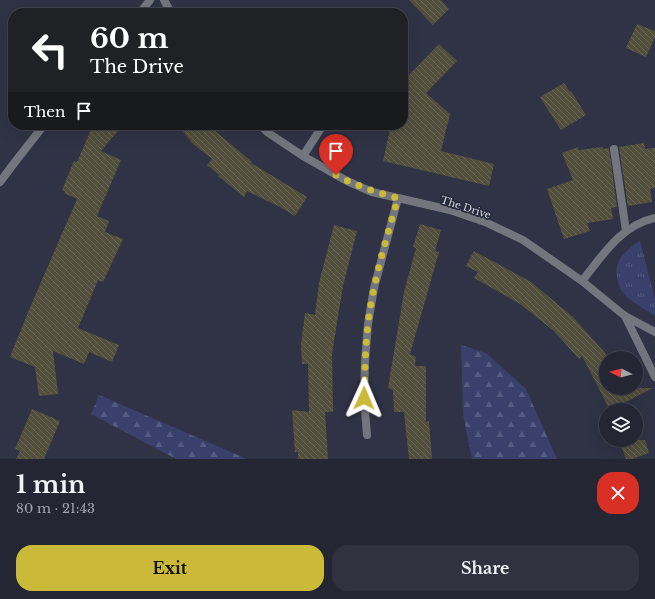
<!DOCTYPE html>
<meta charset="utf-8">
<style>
body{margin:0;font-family:"Libre Baskerville",serif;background:#303240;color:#f1f3f6;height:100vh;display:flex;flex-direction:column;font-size:15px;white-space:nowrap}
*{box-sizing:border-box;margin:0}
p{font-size:13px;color:#a3a5ac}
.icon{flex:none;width:22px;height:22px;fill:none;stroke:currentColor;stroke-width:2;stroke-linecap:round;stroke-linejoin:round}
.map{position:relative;height:459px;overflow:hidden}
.drawer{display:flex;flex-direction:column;background:#242634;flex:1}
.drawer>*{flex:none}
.top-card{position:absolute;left:8px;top:8px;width:400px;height:122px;border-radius:16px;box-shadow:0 4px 16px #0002,0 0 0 1px #41434f;background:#202124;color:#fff;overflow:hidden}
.needle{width:26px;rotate:276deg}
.buttons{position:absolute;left:599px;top:351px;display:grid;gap:8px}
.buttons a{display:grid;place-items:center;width:44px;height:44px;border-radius:50%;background:#242634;box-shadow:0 4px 16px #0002,0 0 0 1px #41434f;font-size:20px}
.pin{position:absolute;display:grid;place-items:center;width:34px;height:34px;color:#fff;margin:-41px -17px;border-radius:50% 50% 50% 0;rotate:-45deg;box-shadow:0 0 4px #0007}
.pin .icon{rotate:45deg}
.me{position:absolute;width:44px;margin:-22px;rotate:1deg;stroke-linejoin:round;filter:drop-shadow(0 0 3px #0008)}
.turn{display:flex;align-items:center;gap:14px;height:84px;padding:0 16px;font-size:18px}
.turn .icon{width:52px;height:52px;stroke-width:2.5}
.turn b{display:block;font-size:28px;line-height:34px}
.then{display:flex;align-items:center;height:38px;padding:0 16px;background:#0003;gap:8px;font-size:15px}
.round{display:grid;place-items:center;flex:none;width:42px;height:42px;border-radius:16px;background:#303240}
.overview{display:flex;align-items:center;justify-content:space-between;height:68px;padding:0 16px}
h1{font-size:24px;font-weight:800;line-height:30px}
.action{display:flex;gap:8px;margin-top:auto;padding:8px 16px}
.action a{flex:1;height:46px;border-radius:16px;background:#cbba39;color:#111;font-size:16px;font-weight:800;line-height:46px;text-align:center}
.action a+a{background:#303240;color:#f1f3f6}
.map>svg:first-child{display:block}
.grass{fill:url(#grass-tufts)}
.forest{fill:url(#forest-firs)}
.building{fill:url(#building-back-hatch)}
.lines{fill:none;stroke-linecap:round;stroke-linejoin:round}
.service{stroke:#74767f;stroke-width:8}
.minor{stroke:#74767f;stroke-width:8}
.route{stroke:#cbba39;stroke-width:7;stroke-dasharray:0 12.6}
.labels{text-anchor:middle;stroke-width:3.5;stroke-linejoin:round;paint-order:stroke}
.street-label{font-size:10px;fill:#d7dae5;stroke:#26293a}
</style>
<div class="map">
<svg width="655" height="459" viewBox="0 0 655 459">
<defs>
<pattern id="grass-tufts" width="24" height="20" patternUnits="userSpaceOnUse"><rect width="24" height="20" fill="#39406c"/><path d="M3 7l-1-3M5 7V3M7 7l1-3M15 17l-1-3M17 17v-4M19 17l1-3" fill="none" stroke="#555b81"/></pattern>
<pattern id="forest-firs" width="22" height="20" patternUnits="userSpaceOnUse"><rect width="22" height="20" fill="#39406c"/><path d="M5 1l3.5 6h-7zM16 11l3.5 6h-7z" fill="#555b81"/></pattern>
<pattern id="building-back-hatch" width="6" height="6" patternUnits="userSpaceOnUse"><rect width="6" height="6" fill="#514f3b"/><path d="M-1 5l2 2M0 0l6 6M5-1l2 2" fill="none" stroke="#696857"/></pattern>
</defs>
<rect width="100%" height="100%" fill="#303345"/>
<path class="grass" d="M 640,241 L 655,299 L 655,316 C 645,309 633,303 625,295 C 621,291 619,286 618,281 C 612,261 625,251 640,241 Z"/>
<path class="forest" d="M 461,345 L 486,353 L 526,389 L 557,459 L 472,459 L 463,414 Z
M 99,395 L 247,459 L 176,459 L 91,414 Z"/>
<path class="building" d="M 409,0 L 441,0 L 449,9 L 433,25 Z
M 637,24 L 655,31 L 655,37 L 646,57 L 626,48 Z
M 439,44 L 457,61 L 426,93 L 450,114 L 441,151 L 494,164 L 489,186 L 383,161 L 391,125 L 403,125 L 403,81 Z
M 564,83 L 570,92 L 571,91 L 586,115 L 561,130 L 540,97 Z
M 93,125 L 123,125 L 101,151 L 121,160 L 97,216 L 109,221 L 105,232 L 123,239 L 103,282 L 98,280 L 78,328 L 119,345 L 112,362 L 89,352 L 84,364 L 53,351 L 58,394 L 39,396 L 35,367 L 10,357 L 29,310 L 77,199 L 64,193 L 65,191 L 62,190 L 74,161 L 77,162 Z
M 178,125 L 208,125 L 252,162 L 251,163 L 307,197 L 295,216 L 278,206 L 247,191 L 244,197 L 218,176 L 219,175 L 207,165 L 212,159 L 192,143 Z
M 644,143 L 645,149 L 655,148 L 655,188 L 650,189 L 652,202 L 628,206 L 619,147 Z
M 578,147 L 579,150 L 603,147 L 603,149 L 609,148 L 617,207 L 611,208 L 613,219 L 587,223 L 590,231 L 564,239 L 547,189 L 573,180 L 562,153 Z
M 420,224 L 441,230 L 435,251 L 439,252 L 410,354 L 416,357 L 415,366 L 426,366 L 426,422 L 429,421 L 432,459 L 409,459 L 404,412 L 394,412 L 393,390 L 388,388 L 404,292 L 416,248 L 413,247 Z
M 334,225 L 357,231 L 343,286 L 332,354 L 333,412 L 325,412 L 328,459 L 298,459 L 298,452 L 295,452 L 292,410 L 309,412 L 308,364 L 302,364 L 301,344 L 305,313 L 315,315 L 319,283 Z
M 474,251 L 531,282 L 573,317 L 606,354 L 606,388 L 653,388 L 610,410 L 582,356 L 579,359 L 554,331 L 520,304 L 474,278 L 478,272 L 466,266 Z
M 32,409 L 60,421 L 44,459 L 16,459 L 20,451 L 15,449 Z
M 619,440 L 645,440 L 649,453 L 632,459 L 626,459 Z"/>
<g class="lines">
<path class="service" d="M 614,149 L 626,231"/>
<path class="minor" d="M 164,0 L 171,13
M 140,13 L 150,0
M 260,125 L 267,132 L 303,156 L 347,181 L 372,192 L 450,210 L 485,222 L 523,240 L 582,281 L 625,316 L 655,332
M 303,156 L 323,125
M 0,182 L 15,162 L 44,125
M 582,281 C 603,255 620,226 655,218
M 625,316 L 655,377
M 367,435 L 364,398 L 365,361 L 368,324 L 374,288 L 398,198"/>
</g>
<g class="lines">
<path class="route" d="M 336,175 C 357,186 375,192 398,198 C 386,240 373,281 368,324 C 365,349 365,373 364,398"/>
</g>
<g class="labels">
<g class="street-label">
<text transform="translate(466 207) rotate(18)" y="4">The Drive</text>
</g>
</g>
</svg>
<div class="buttons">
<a><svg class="needle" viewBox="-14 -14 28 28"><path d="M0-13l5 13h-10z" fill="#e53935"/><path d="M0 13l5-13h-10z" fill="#a3a5ac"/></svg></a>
<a><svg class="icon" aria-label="layers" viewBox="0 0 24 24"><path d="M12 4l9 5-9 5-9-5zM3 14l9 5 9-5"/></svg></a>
</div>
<div class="pin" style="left:336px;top:175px;background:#d93025"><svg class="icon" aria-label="arrive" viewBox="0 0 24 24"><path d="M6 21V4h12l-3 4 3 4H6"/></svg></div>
<svg class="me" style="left:364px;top:398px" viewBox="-20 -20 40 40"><path d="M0-17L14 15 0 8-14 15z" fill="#cbba39" stroke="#fff" stroke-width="4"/></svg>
<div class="top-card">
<div class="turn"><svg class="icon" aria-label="left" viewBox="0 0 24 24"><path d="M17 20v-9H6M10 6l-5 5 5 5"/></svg><div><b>60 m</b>The Drive</div></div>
<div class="then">Then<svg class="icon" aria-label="arrive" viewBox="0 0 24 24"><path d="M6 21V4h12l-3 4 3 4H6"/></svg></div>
</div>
</div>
<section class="drawer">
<div class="overview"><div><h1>1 min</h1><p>80 m · 21:43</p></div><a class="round" style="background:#d93025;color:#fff"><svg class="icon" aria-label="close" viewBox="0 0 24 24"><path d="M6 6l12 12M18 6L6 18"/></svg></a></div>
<div class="action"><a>Exit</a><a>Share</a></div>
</section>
